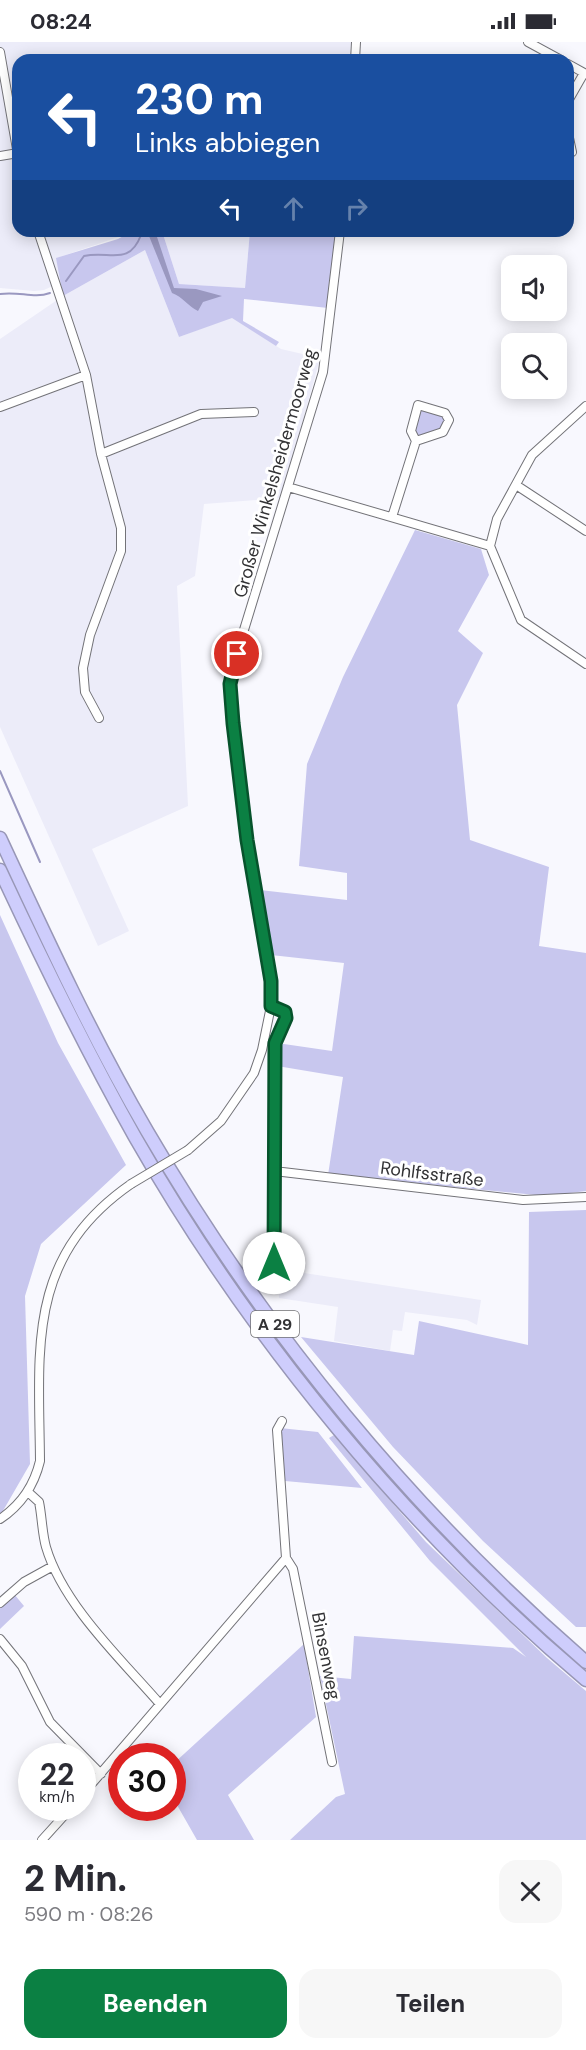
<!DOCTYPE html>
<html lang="de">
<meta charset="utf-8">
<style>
body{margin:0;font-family:"DM Sans",sans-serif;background:#f7f7f7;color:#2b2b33;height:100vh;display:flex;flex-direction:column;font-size:22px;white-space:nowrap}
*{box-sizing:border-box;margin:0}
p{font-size:20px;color:#7c7c81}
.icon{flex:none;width:33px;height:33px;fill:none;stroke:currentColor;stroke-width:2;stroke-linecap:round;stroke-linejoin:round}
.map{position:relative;height:1798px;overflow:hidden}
.details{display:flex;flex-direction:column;background:#fff;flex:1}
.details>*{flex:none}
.top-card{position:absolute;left:12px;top:12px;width:562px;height:183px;border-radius:18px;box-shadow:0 3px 15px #0003;background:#1a4fa0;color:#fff;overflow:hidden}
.fabs{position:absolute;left:501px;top:213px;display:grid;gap:12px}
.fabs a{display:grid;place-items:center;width:66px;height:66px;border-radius:12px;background:#fff;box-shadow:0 3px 15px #0003;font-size:30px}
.speed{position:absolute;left:18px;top:1701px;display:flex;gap:12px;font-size:30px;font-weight:700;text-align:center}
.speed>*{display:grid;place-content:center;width:78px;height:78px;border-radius:50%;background:#fff;box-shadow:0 3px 15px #0003;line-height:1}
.speed small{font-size:15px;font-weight:400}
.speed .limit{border:9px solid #d22;background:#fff;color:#111}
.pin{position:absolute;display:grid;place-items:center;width:51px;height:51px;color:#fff;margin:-26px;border:3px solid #fff;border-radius:50%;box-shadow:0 2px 6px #0007}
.me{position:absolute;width:66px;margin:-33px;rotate:0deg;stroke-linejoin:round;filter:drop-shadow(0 0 4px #0008)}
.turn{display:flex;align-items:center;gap:21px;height:126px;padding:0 24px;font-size:27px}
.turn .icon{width:78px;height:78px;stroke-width:2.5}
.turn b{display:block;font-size:42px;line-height:51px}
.lanes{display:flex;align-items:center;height:57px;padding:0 24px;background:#0003;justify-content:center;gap:30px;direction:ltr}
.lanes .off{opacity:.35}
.round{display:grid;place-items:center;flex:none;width:63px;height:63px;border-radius:18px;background:#f7f7f7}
.headline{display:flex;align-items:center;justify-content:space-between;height:102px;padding:0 24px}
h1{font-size:36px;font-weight:800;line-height:45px}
.button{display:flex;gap:12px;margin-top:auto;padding:12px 24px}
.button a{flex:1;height:69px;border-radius:18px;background:#0b8043;color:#fff;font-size:24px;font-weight:800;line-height:69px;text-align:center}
.button a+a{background:#f7f7f7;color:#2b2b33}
.status{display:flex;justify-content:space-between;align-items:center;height:42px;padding:0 30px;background:#fff;direction:ltr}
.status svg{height:16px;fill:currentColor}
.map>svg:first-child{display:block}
.built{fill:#ececf9}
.green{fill:#c8c7ee}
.water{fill:#9a98c0}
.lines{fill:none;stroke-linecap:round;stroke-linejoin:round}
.stream{stroke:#9a98c0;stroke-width:2}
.minor-casing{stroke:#737378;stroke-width:10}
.highway-casing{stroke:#9897b6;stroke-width:15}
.minor{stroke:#fff;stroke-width:8}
.highway{stroke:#cecdfc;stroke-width:12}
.minor-bridge-casing{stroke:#737378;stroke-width:10;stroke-linecap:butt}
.minor-bridge{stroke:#fff;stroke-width:8}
.route-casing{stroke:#07532c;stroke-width:15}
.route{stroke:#0b8043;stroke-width:10}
.labels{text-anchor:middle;stroke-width:6;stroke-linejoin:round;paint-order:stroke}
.shield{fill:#fff;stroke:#707072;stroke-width:1.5}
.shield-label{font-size:16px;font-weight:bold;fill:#333335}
.street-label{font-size:18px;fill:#333335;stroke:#fff}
</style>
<div class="status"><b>08:24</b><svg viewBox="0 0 49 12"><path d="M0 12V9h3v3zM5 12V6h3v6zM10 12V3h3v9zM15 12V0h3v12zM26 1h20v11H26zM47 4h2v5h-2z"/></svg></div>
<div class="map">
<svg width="586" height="1798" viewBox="0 0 586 1798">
<rect width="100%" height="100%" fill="#f8f8fe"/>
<path class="built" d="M 0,0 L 351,0 L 349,18 L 18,18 L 18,189 L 127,189 L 127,192 L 57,216 L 61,240 L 44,248 L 34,249 L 0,246 Z
M 162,189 L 250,189 L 245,246 L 179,242 Z
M 145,208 L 179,295 L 232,275 L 281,307 L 320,316 L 282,456 L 204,462 L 195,534 L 177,544 L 188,764 L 92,807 L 129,889 L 98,904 L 0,685 L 0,297 L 63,254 Z
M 278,1227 L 481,1258 L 477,1283 L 467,1278 L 405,1270 L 402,1289 L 393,1288 L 390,1309 L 334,1299 L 338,1265 L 279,1256 Z"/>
<path class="green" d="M 127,189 L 162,189 L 179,242 L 245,246 L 250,189 L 336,189 L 328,266 L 244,257 L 243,279 L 279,300 L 276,304 L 232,276 L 179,295 L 145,208 L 63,254 L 56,216 L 118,197 L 127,192 Z
M 422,367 L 443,373 L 446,376 L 440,388 L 417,396 L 414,385 L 419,369 Z
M 415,488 L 481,507 L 489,533 L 458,589 L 483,611 L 457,663 L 470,798 L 549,825 L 539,904 L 586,911 L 586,1149 L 546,1154 L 328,1133 L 343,1035 L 277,1024 L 277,1001 L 332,1009 L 344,921 L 271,913 L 260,848 L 347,858 L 347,831 L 299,824 L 307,722 L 343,635 Z
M 0,873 L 58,1001 L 126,1123 L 41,1202 L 25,1254 L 30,1422 L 0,1474 Z
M 586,1168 L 586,1585 L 576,1585 L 483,1499 L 393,1405 L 301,1295 L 414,1313 L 419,1279 L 528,1303 L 529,1170 Z
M 280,1386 L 318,1390 L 362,1446 L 285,1439 Z
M 334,1393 L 426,1500 L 547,1616 L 586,1649 L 586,1798 L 290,1798 L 336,1755 L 345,1752 L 320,1634 L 351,1637 L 354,1594 L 513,1606 L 526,1615 L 430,1519 L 329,1396 Z
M 14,1552 L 24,1564 L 0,1587 L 0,1566 Z
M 304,1602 L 316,1675 L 228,1753 L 254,1798 L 197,1798 L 173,1756 L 173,1722 Z"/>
<path class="water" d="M 137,189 L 155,189 L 174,246 L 196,247 L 222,254 L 203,260 L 198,269 C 188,264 183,255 172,251 L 149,194 L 137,192 Z"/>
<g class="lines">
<path class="stream" d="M 66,239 L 84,214 C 109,208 129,225 141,193
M 0,252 C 20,249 33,257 50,251
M 0,729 L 40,820"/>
<g class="minor-casing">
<path id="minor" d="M 528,0 L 561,18
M 0,10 L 18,113
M 355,18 L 356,0
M 568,22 L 586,32
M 568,59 L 584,31
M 568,91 L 572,110
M 0,114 L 18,111
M 38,189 L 86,333 L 101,412 L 121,486 L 121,509 L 90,593 L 83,626 L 85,650 L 99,676
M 0,365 L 86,333
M 101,412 L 201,372 L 254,370
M 516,443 L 586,489
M 288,445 L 490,504 L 497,477 L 532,413 L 586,364
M 392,475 L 416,399 L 443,390 L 449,378 L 445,371 L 418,363 L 411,389 L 416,399
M 490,504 L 521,578 L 586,622
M 188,1108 L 221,1079 L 254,1031 L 262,1008 L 271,964 L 267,917 L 247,799 L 230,642 L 232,627 L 323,330 L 340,189
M 274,1129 L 523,1158 L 586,1155
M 270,1234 L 274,1221 L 275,1001 L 286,976 L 285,970 L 271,964
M 28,1450 L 39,1460 C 42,1474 42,1491 46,1505 C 63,1563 122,1618 160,1662
M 0,1477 C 21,1463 34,1444 40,1419 C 39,1306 26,1215 131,1142
M 286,1516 L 293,1527 L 332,1720
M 0,1561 L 24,1540 L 53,1524
M 0,1597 L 22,1624 L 50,1680 L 101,1732
M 82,1753 L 286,1516 L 277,1388 L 282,1379
M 42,1798 L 71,1766"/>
</g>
<g class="highway-casing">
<path id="highway" d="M 0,796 C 46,895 92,995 147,1089 C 263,1288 412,1469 586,1620
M 0,828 C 42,918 86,1008 135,1095 C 251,1298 407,1486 586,1638"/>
</g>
<use href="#minor" class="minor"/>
<use href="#highway" class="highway"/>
<g class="minor-bridge-casing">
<path id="minor-bridge" d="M 131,1142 L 188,1108"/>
</g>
<use href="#minor-bridge" class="minor-bridge"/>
</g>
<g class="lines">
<g class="route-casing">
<path id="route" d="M 237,612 L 230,642 L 233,681 L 247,798 L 271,939 L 271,964 L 285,970 L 286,976 L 275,1001 L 274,1221"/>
</g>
<use href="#route" class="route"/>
</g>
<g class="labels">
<rect class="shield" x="251" y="1269" width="48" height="26" rx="4.5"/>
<g class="shield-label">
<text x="275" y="1288">A 29</text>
</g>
<g class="street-label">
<text transform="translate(275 431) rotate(-74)" y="6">Großer Winkelsheidermoorweg</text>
<text transform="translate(432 1132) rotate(7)" y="6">Rohlfsstraße</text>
<text transform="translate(326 1614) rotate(79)" y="6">Binsenweg</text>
</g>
</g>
</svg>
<div class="fabs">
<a><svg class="icon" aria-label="sound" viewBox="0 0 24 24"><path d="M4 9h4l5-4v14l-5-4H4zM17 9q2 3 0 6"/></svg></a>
<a><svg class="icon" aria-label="search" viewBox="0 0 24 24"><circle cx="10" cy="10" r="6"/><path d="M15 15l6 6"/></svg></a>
</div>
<div class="speed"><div>22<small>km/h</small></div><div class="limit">30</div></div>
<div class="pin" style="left:237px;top:612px;background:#d93025"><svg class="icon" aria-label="arrive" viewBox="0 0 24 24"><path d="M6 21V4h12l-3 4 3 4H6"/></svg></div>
<svg class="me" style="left:274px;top:1221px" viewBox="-20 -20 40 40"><circle r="19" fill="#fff"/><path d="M0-13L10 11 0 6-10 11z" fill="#0b8043"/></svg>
<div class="top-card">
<div class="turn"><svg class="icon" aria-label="left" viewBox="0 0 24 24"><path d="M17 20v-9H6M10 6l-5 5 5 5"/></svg><div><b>230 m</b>Links abbiegen</div></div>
<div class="lanes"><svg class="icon" aria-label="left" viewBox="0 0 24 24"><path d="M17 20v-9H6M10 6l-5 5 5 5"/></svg><svg class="icon off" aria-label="ahead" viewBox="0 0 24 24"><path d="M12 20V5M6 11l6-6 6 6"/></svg><svg class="icon off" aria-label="right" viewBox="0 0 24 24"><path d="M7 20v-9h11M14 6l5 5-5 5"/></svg></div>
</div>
</div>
<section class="details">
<div class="headline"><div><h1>2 Min.</h1><p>590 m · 08:26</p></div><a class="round"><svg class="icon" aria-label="close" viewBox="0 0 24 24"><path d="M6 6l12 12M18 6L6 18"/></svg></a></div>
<div class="button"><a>Beenden</a><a>Teilen</a></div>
</section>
